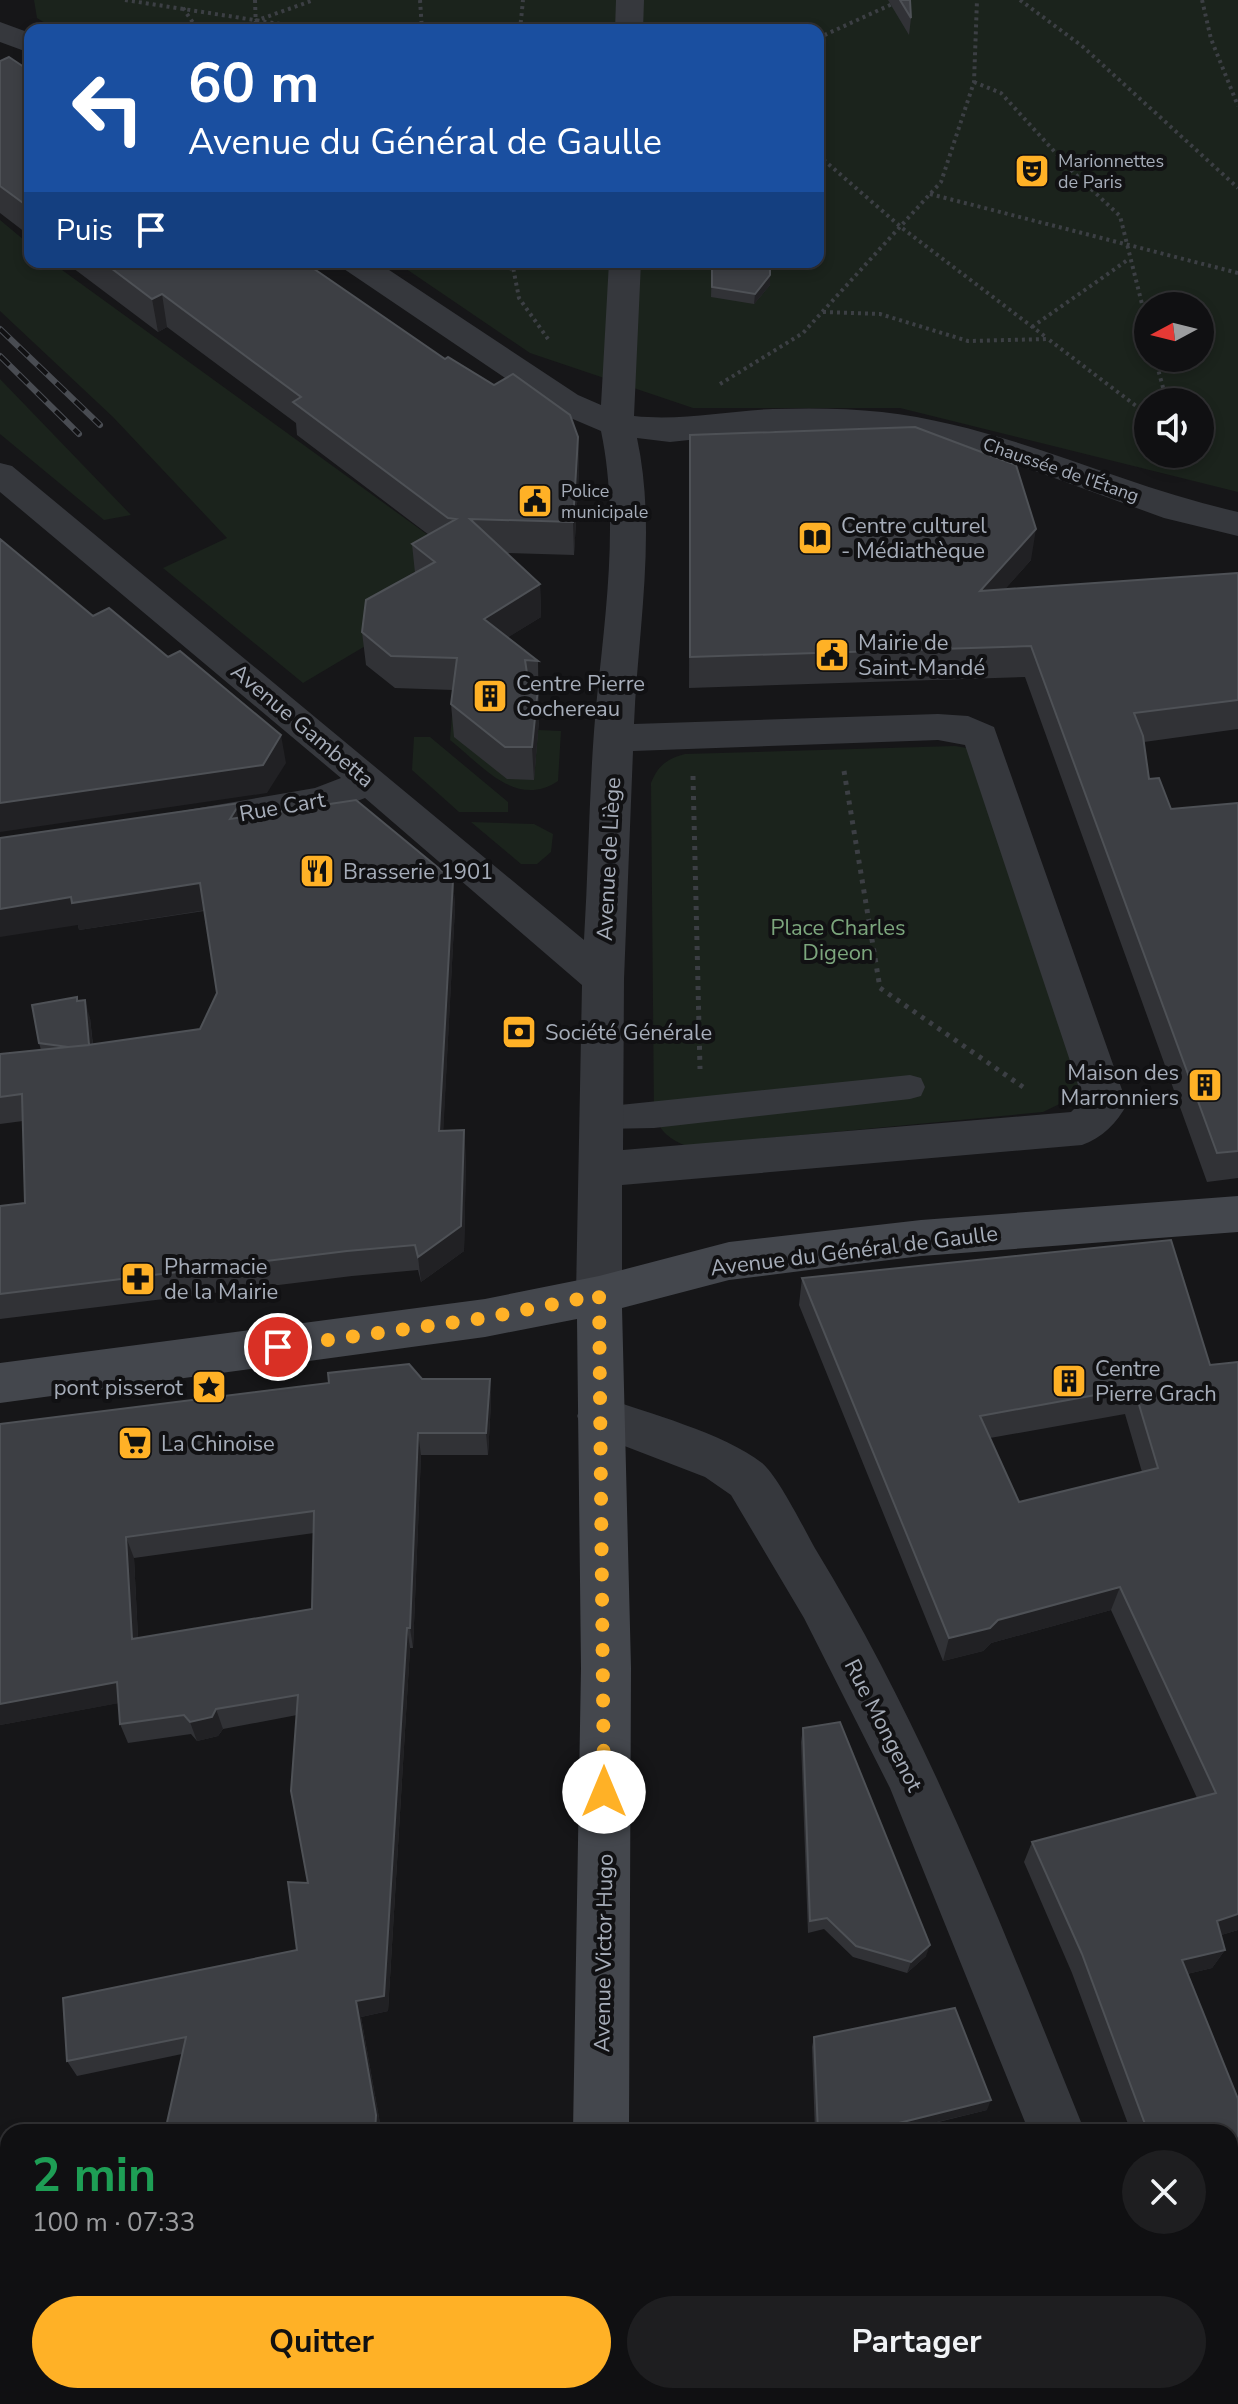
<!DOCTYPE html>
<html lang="fr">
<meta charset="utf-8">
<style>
body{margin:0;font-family:"Nunito Sans",sans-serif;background:#1e1e20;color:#f1f3f6;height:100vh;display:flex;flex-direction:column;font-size:30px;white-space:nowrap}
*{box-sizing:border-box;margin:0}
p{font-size:26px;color:#9c9d9f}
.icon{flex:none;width:44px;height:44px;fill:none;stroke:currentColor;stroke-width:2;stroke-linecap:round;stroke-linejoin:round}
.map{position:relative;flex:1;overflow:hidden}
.sheet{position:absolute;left:0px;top:2124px;width:1238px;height:280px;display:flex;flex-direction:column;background:#101012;border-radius:24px 24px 0 0;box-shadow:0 4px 12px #0003,0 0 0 2px #303032}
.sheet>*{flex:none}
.banner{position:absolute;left:24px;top:24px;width:800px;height:244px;border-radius:16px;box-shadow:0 4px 12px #0003,0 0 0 2px #303032;background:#1a4fa0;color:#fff;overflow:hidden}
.needle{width:52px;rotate:263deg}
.controls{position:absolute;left:1134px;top:292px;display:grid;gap:16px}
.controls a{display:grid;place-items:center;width:80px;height:80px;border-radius:50%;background:#101012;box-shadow:0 4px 12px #0003,0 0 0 2px #303032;font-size:40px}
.pin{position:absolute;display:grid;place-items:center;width:68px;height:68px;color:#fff;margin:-34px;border:4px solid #fff;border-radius:50%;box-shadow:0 2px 8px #0007}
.me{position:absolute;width:88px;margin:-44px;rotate:0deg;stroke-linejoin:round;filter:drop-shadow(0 0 6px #0008)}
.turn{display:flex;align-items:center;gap:28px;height:168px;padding:0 32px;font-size:36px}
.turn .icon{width:104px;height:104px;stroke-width:2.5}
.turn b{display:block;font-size:56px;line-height:68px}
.then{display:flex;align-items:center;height:76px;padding:0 32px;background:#0003;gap:16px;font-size:30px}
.round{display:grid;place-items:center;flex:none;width:84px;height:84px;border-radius:42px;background:#1e1e20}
.overview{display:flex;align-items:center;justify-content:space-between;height:136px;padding:0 32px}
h1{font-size:48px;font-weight:700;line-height:60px;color:#1e9e55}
.action{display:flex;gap:16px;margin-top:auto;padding:16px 32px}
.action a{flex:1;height:92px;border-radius:48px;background:#ffb126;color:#111;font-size:32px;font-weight:700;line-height:92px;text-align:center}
.action a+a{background:#1e1e20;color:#f1f3f6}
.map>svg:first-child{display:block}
.green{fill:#1b231c;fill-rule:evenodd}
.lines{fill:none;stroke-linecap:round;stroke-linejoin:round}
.path-far2{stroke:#3c3f44;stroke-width:4;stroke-dasharray:3 4;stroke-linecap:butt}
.path-far1{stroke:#3c3f44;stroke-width:5;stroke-dasharray:4 6;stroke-linecap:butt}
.path{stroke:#3c3f44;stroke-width:6;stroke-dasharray:5 7;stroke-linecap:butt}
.lane{fill:#36383d;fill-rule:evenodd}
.street{fill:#36383d;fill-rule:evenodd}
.secondary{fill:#44474d;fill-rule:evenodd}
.rail-casing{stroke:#494c52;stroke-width:6}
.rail{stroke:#111113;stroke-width:4;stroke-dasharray:13;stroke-linecap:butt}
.wall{fill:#313236;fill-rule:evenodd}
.shaded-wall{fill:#212124}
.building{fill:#3d3f44;stroke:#4e5156;stroke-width:2;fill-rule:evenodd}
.route{stroke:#ffb126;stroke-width:14;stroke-dasharray:0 25.2}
.labels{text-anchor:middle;stroke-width:8;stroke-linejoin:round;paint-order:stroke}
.far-poi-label{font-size:18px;fill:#a6adb9;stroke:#111113;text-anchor:start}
.far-street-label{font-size:18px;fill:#a6adb9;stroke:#111113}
.poi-label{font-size:22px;fill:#a6adb9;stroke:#111113;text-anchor:start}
.street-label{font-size:22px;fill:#a6adb9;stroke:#111113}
.park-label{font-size:22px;fill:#7ca67d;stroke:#111113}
</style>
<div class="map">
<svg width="1238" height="2404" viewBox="0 0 1238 2404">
<rect width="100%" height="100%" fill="#161618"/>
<path class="green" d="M 34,0 L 1238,0 L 1238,492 L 900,408 L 693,408 L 530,353 L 396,262 L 818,262 L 818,30 L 56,30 L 37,18 ZM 1148,306 L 1200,306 L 1200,358 L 1148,358 ZM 1148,402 L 1200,402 L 1200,454 L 1148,454 Z
M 0,220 L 30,245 L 30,262 L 51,262 L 450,551 L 397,582 L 407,591 L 404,623 L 303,683 L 163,568 L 227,538 L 113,417 L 0,311 Z
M 0,379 L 131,515 L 104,520 L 0,434 Z
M 453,702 L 533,780 L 538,730 L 561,731 L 558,781 C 516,809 483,766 450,740 Z
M 414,737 L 430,737 L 508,802 L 508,812 L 459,812 L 412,770 Z
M 955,746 L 967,748 L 1081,1085 L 1080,1094 L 1043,1112 L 687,1146 C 670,1140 661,1132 654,1116 L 651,783 C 658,766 666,759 685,754 Z
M 471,822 L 534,824 L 553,834 L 551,852 L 537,864 L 521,864 Z"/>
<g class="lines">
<path class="path-far2" d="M 125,0 L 319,30
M 255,0 L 256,30
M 420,0 L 422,30
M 1020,0 L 1082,46 L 1238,188
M 1202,0 L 1211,39 L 1238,106
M 183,8 L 198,30
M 255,21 L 314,0
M 520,30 L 523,0
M 818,38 L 901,0
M 974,82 L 1001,93 L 1074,173 L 1120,216 L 1148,328
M 818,155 L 902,228 L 1047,338
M 930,194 L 1238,273
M 505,262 L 513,271
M 512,262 L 519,298 L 548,339
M 823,312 L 880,314 L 968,341 L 1048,339 L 1148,415
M 1032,327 L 1129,259
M 1155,358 L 1167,402
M 720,384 L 803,333 L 941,182 L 974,82 L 977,0
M 1178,454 L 1179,469"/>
<path class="path-far1" d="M 844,771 L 880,988 L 1023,1087
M 693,776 L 700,1069"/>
<path class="path" d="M 718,2396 L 718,2404"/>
<path class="lane" d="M 910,1075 L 921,1078 L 925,1087 L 921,1096 L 910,1099 L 654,1128 L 602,1129 L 591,1126 L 586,1117 L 591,1108 Z"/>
<path class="street" d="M 616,0 L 644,0 L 643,30 L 615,30 Z
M 0,22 L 30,33 L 30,53 L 0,42 Z
M 339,262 L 377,262 L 578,395 L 601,405 L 609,262 L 641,262 L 634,416 C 682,421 726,411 773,409 C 808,408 847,408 882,412 C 1006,426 1118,485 1238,512 L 1238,536 L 1164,518 L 1005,460 L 883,434 L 773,431 L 670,442 L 637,438 C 657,531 638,630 634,724 L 938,714 L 968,716 L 994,727 L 1127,1104 C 1117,1123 1102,1138 1082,1145 L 622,1185 L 622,1295 L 615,1308 L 599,1314 L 583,1308 L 576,1295 L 582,985 L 365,798 L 321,815 L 184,837 L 170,833 L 164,823 L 170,813 L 315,788 L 341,778 L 0,492 L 0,463 L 12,466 L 584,940 C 589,859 589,777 597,697 C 606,610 619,517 601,431 L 554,411 L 344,269 ZM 938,740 L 965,745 L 1083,1100 L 1071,1112 L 623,1150 L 624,979 L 633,751 Z
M 600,1396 C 647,1413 724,1433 762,1463 C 778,1476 804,1529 816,1550 C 928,1733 1005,1934 1085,2132 L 1029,2132 L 890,1788 L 804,1618 L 731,1495 L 705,1477 L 583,1430 L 577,1416 L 583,1402 Z
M 1129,2396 L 1189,2396 L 1192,2404 L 1132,2404 Z"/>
<path class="secondary" d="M 1238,1196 L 1238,1232 L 921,1256 L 729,1280 L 622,1308 L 631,1668 L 629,2132 L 573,2132 L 581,1668 L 577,1319 L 485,1337 L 0,1403 L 0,1363 L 485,1299 L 599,1276 L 729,1242 L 921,1220 Z
M 568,2396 L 628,2396 L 628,2404 L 568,2404 Z"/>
<g class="rail-casing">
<path id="rail" d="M 0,329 L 100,425
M 0,356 L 79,434"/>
</g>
<use href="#rail" class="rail"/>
</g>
<path class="wall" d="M 888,0 L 910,0 L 911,18 L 909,35 Z
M 0,61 L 30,71 L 30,236 L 0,213 Z
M 65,262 L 304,262 L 445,359 L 578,437 L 579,470 L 574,555 L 506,553 L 540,584 L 541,617 L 508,637 L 538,661 L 539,720 L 534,780 L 507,779 L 454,737 L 451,704 L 453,690 L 395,688 L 366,665 L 362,632 L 415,573 L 412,544 L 429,535 L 297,435 L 296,423 L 167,327 L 158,332 Z
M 712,262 L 770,285 L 754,304 L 711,297 Z
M 690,435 L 1031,560 L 1004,590 L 1238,573 L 1238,729 L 1144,742 L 1149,779 L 1171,809 L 1238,803 L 1238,1178 L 1207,1182 L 1025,677 L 689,688 Z
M 240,803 L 242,817 L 453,880 L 455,907 L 443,1131 L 466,1156 L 464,1251 L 421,1282 L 418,1270 L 352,1276 L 0,1319 L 0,1206 L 25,1203 L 23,1121 L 0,1124 L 0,1054 L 41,1050 L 39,1043 L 77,997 L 78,1001 L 90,1018 L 93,1045 L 200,1029 L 217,993 L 204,911 L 79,930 L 78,925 Z
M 1171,1240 L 1210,1365 L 1238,1362 L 1238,1930 L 1221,1935 L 1225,1950 L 1212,1968 L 1187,1974 L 1238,2099 L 1238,2266 L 1230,2268 L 1230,2132 L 1131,2132 L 1072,1973 L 1024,1862 L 1032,1842 L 1197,1798 L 1111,1610 L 991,1643 L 983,1651 L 943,1661 L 799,1305 L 802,1278 ZM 1125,1414 L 1142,1472 L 1019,1502 L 990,1438 Z
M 422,1379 L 490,1379 L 491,1402 L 488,1455 L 421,1455 L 413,1648 L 410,1648 L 388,2011 L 361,2017 L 381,2129 L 182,2054 L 77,2076 L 67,2061 L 297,1950 L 308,1883 L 297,1715 L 223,1729 L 218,1736 L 197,1741 L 191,1734 L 128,1743 L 120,1724 L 118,1703 L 0,1725 L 0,1424 ZM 314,1533 L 312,1609 L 138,1638 L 134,1558 Z
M 803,1728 L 926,1956 L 907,1973 L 853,1957 L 824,1929 L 808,1933 L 801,1742 Z
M 814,2037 L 987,2110 L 898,2132 L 815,2132 L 812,2047 Z
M 825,2396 L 1116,2396 L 1119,2404 L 825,2404 Z"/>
<path class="shaded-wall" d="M 770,275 L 770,285 L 754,304 L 755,294 Z
M 162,294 L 167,327 L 158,332 L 152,299 Z
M 578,437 L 579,470 L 574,555 L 573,522 Z
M 1036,529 L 1031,560 L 975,623 L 980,591 Z
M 540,584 L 541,617 L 486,651 L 484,619 Z
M 538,688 L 539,720 L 534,780 L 532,747 Z
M 281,735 L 286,763 L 267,793 L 0,832 L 0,803 Z
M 240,803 L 245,831 L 230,819 Z
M 453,880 L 455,907 L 442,1157 L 439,1131 Z
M 200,883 L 206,910 L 79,930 L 78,925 L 0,937 L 0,909 L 71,897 Z
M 85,1000 L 90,1018 L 95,1068 L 90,1051 Z
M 464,1130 L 466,1156 L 464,1251 L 421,1282 L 418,1257 Z
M 490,1379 L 491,1402 L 488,1455 L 486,1433 Z
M 418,1433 L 421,1455 L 413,1648 L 410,1628 Z
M 126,1537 L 134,1558 L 139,1659 L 132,1639 Z
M 1120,1587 L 1111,1610 L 991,1643 L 983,1651 L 943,1661 L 949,1638 L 998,1620 Z
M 407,1628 L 410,1648 L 388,2011 L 361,2017 L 381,2129 L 381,2132 L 375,2132 L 356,2001 Z
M 117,1682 L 125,1702 L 0,1725 L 0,1704 Z
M 216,1709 L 223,1729 L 218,1736 L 197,1741 L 190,1722 Z
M 1238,1914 L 1238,1930 L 1205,1940 L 1217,1921 Z
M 930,1945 L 926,1956 L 907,1973 L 911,1962 Z
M 1225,1950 L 1212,1968 L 1170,1978 L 1182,1960 Z
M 991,2100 L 987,2110 L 895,2132 L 895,2124 Z
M 1238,2256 L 1238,2266 L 1230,2268 L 1230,2258 Z
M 0,2339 L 8,2346 L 8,2396 L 14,2396 L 14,2404 L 0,2404 Z
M 359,2396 L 364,2396 L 364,2404 L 358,2404 Z"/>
<path class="building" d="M 900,0 L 910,0 L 911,18 Z
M 9,57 L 30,71 L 30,208 L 0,186 L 0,61 Z
M 103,262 L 304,262 L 445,359 L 448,357 L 494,385 L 513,374 L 570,415 L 578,437 L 573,522 L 470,519 L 540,584 L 484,619 L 538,661 L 525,660 L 529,687 L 538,688 L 532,747 L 505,747 L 451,704 L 457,658 L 391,656 L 362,632 L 366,600 L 435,562 L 412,544 L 456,519 L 448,518 L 293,402 L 301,397 L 162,294 L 152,299 Z
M 712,262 L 770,262 L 770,275 L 755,294 L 712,287 Z
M 915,427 L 1016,465 L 1036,529 L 980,591 L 1238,573 L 1238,700 L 1134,713 L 1143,736 L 1149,779 L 1159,778 L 1171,809 L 1238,803 L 1238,1151 L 1217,1153 L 1031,646 L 690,657 L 690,435 Z
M 0,539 L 93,616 L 109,608 L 168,657 L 180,651 L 281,735 L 263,765 L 0,803 Z
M 356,800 L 453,880 L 439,1131 L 464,1130 L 461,1226 L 418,1257 L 415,1245 L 347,1251 L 0,1294 L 0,1206 L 25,1203 L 22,1094 L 0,1097 L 0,1054 L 88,1045 L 200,1029 L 217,993 L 200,883 L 72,903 L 71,897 L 0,909 L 0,838 L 240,803 L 230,819 Z
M 77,997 L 77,1001 L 85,1000 L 89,1045 L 68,1047 L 39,1043 L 32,1005 Z
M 1171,1240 L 1210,1365 L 1238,1362 L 1238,1914 L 1217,1921 L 1225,1950 L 1182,1960 L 1238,2099 L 1238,2256 L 1230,2258 L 1230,2132 L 1148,2132 L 1082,1954 L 1032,1842 L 1216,1793 L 1120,1587 L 998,1620 L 990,1628 L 949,1638 L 802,1278 ZM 1134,1388 L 1158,1468 L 1019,1502 L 980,1416 Z
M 409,1364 L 422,1379 L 490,1379 L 486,1433 L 418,1433 L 410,1628 L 407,1628 L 384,1996 L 356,2001 L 376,2115 L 375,2132 L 167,2132 L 166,2127 L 186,2037 L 67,2061 L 63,1998 L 297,1950 L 288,1882 L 308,1883 L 291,1791 L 298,1695 L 216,1709 L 212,1717 L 190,1722 L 184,1715 L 120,1724 L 117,1682 L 0,1704 L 0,1424 L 329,1383 L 328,1373 ZM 314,1511 L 312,1609 L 132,1639 L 126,1537 Z
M 840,1722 L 930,1945 L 911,1962 L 856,1946 L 827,1918 L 810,1921 L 803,1728 Z
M 955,2008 L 991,2100 L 895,2124 L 898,2132 L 818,2132 L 814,2037 Z
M 0,2351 L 3,2398 L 0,2399 Z
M 134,2396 L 359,2396 L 358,2404 L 139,2404 Z
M 830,2396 L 1116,2396 L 1119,2404 L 830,2404 Z"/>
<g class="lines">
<path class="route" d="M 278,1347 L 485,1318 L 599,1295 L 604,1792"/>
</g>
<defs>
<g id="theatre-square" transform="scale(1.8)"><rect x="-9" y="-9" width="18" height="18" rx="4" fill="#ffb126" stroke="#111113"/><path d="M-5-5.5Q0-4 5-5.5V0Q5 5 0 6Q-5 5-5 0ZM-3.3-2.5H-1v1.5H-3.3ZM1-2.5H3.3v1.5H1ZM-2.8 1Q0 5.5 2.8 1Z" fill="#111"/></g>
<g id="civic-square" transform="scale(1.8)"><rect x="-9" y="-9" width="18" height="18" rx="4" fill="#ffb126" stroke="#111113"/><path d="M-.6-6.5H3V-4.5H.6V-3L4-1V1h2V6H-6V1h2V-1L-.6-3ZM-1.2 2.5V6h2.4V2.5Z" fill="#111"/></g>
<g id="library-square" transform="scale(1.8)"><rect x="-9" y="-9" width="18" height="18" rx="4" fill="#ffb126" stroke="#111113"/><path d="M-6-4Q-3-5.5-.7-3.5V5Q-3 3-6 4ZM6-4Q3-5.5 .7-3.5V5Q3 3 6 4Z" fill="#111"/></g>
<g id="building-square" transform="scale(1.8)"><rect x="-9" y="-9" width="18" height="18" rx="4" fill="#ffb126" stroke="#111113"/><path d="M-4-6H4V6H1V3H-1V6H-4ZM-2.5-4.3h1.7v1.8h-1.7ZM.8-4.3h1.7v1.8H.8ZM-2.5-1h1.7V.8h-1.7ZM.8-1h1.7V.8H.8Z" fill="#111"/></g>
<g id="restaurant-square" transform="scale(1.8)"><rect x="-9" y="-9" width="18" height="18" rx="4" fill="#ffb126" stroke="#111113"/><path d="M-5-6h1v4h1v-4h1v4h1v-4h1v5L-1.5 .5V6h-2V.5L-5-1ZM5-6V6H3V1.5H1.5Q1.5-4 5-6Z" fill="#111"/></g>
<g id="bank-square" transform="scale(1.8)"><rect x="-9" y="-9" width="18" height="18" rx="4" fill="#ffb126" stroke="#111113"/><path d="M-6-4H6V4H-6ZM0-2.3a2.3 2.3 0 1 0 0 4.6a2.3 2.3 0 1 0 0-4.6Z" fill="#111"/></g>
<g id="pharmacy-square" transform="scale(1.8)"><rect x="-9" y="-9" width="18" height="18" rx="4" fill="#ffb126" stroke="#111113"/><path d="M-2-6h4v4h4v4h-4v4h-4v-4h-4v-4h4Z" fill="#111"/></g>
<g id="sight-square" transform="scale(1.8)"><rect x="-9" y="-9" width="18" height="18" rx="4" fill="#ffb126" stroke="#111113"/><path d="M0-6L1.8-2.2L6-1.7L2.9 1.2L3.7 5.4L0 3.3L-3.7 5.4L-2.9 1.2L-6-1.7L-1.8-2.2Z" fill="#111"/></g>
<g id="supermarket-square" transform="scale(1.8)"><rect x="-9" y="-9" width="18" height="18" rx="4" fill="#ffb126" stroke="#111113"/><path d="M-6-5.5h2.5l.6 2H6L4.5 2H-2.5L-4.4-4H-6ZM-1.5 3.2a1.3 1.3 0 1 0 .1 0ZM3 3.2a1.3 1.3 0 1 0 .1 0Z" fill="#111"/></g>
</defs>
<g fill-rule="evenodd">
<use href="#theatre-square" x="1032" y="171"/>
<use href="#civic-square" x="535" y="501"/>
<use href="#library-square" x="815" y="538"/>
<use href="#civic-square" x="832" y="655"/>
<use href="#building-square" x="490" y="696"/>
<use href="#restaurant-square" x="317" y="871"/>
<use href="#bank-square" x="519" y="1032"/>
<use href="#building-square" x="1205" y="1085"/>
<use href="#pharmacy-square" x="138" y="1279"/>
<use href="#building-square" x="1069" y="1381"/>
<use href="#sight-square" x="209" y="1387"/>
<use href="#supermarket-square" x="135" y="1443"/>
</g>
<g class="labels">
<g class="far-poi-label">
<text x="1058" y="167">Marionnettes<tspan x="1058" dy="21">de Paris</tspan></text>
<text x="561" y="497">Police<tspan x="561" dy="21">municipale</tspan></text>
</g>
<g class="far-street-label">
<text transform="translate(1061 470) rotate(19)" y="6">Chaussée de l'Étang</text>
</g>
<g class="poi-label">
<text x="841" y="533">Centre culturel<tspan x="841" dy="25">- Médiathèque</tspan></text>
<text x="858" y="650">Mairie de<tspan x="858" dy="25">Saint-Mandé</tspan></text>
<text x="516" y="691">Centre Pierre<tspan x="516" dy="25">Cochereau</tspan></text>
<text x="343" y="879">Brasserie 1901</text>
<text x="545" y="1040">Société Générale</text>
<text x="1179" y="1080" text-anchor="end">Maison des<tspan x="1179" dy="25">Marronniers</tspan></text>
<text x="164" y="1274">Pharmacie<tspan x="164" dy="25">de la Mairie</tspan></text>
<text x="1095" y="1376">Centre<tspan x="1095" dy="25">Pierre Grach</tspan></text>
<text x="183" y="1395" text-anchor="end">pont pisserot</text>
<text x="161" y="1451">La Chinoise</text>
</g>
<g class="street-label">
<text transform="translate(303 725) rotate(40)" y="8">Avenue Gambetta</text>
<text transform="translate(282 806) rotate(-10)" y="8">Rue Cart</text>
<text transform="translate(608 859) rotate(-87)" y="8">Avenue de Liège</text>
<text transform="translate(854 1250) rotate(-7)" y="8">Avenue du Général de Gaulle</text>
<text transform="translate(884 1725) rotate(63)" y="8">Rue Mongenot</text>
<text transform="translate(603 1953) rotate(-89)" y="8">Avenue Victor Hugo</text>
</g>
<g class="park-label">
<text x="838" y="935">Place Charles<tspan x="838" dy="25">Digeon</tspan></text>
</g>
</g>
</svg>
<div class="controls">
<a><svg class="needle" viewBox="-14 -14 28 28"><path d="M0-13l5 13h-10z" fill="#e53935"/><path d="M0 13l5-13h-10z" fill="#9c9d9f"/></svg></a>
<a><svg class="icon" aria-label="sound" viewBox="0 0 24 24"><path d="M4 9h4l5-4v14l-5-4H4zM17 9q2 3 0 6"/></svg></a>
</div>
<div class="pin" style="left:278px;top:1347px;background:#d93025"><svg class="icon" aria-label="arrive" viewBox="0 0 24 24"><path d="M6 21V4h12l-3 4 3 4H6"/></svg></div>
<svg class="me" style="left:604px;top:1792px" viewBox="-20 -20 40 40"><circle r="19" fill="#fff"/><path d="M0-13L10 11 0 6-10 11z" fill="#ffb126"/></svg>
<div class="banner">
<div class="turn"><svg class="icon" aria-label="left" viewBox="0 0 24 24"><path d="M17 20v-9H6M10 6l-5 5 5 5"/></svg><div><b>60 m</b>Avenue du Général de Gaulle</div></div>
<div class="then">Puis<svg class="icon" aria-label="arrive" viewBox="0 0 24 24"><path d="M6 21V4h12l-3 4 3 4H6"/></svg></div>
</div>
<section class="sheet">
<div class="overview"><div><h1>2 min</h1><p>100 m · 07:33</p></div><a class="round"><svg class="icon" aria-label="close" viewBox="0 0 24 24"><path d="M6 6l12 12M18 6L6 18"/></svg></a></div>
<div class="action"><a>Quitter</a><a>Partager</a></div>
</section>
</div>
